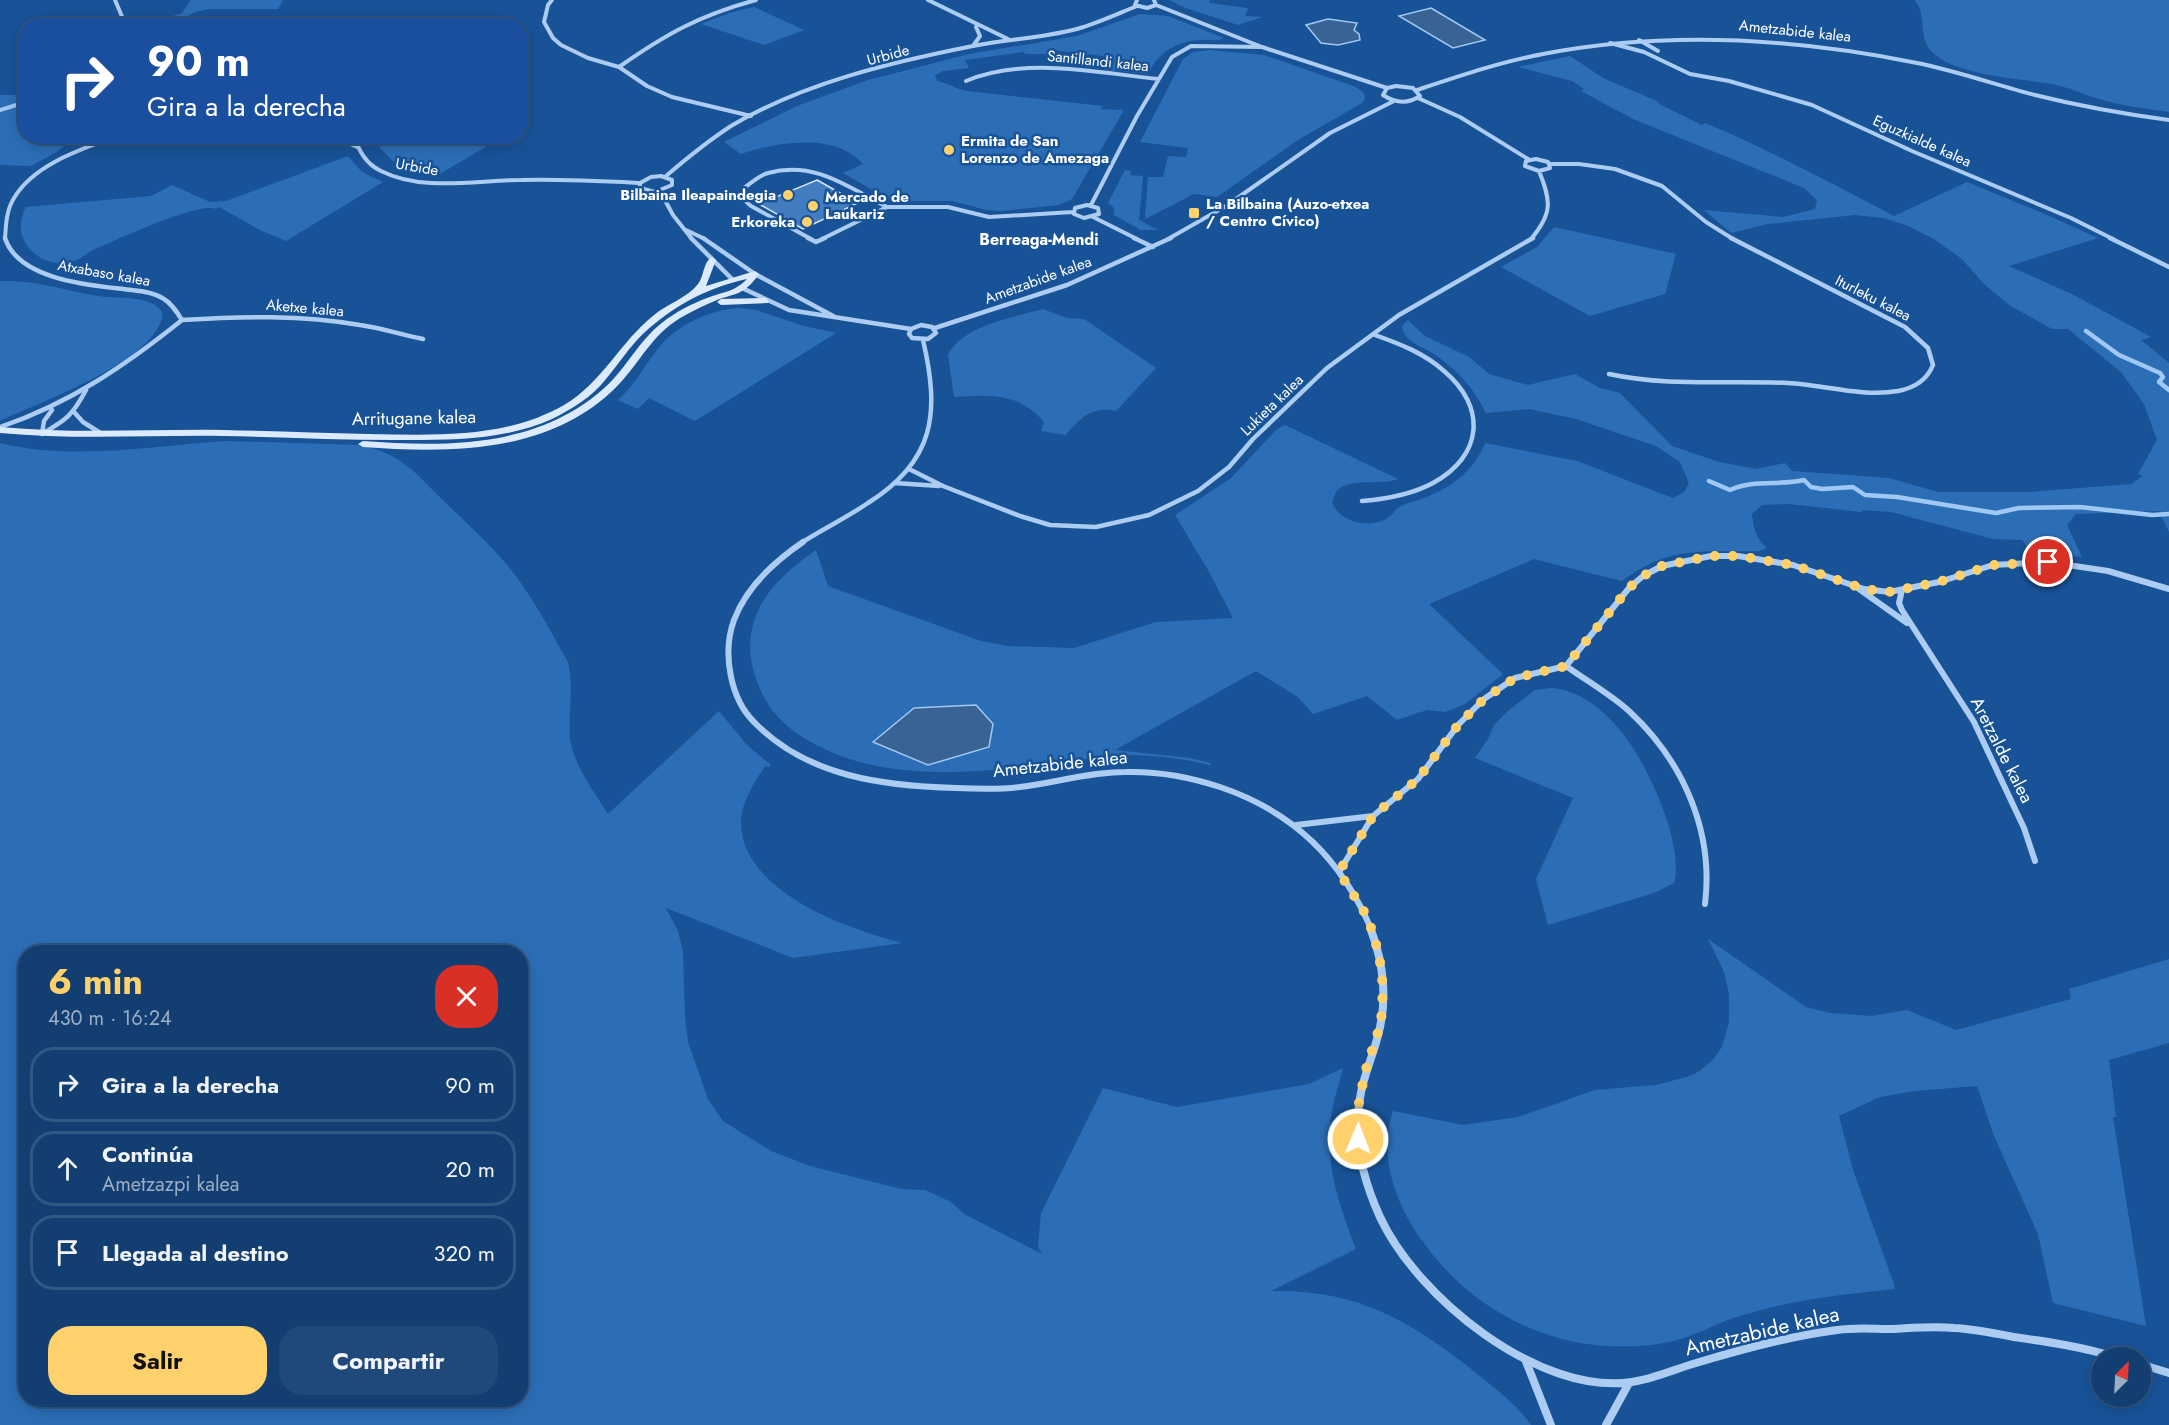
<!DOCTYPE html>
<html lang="es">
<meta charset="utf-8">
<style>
body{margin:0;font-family:Jost,sans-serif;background:#1f497a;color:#f1f3f6;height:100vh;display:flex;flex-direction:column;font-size:22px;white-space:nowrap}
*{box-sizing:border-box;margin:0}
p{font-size:20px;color:#9caec4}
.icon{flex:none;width:33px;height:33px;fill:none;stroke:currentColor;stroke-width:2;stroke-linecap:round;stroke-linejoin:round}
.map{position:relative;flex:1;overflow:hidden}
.drawer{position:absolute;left:18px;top:945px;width:510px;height:462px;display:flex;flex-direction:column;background:#123e72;border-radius:24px;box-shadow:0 3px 15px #0003,0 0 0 2px #315784}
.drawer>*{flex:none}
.hud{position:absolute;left:18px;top:18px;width:510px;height:126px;border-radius:24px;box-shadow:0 3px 15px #0003,0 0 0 2px #315784;background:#1a4fa0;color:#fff;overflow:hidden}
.needle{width:39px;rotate:24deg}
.controls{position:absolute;left:2091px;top:1347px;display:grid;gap:12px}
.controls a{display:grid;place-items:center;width:60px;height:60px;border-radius:50%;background:#123e72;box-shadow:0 3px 15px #0003,0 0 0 2px #315784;font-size:30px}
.pin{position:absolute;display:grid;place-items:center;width:51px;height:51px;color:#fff;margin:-26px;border:3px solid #fff;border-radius:50%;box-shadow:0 2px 6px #0007}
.me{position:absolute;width:66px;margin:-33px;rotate:1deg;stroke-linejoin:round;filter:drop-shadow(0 0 4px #0008)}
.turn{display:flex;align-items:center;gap:21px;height:126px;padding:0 30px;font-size:27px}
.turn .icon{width:78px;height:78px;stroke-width:2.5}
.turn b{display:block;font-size:42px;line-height:51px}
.round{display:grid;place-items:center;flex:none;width:63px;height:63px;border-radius:24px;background:#1f497a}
.headline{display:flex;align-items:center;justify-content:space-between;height:102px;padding:0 30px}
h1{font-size:36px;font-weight:700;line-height:45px;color:#ffd16c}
.primary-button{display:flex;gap:12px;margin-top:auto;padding:12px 30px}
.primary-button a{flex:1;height:69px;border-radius:24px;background:#ffd16c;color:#111;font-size:24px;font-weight:700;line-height:69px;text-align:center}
.primary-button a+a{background:#1f497a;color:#f1f3f6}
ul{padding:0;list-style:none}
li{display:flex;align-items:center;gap:18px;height:75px;margin:0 12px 9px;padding:0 18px;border:3px solid #315784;border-radius:24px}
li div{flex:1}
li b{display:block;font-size:22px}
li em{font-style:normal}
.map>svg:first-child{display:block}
.green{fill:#2c6eb6;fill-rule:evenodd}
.water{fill:#396395;stroke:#9fc8f3;stroke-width:1.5}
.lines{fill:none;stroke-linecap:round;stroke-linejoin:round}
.stream-far1{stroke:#9fc8f3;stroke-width:4}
.stream{stroke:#9fc8f3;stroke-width:4.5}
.building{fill:#417dbf;stroke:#d4e7fc;stroke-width:1.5}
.street-far3{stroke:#accdf1;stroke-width:4}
.street-far2{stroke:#accdf1;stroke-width:4.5}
.street-far1{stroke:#accdf1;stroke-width:6}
.street{stroke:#accdf1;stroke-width:8}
.secondary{fill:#dbeafc;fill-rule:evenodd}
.route{stroke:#ffd16c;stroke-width:10;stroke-dasharray:0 18}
.poi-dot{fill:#ffd16c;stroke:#185398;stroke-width:2}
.labels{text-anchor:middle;stroke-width:5;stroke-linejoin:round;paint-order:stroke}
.far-street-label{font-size:15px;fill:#fff;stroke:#185398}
.far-poi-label{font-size:15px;font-weight:bold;fill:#fff;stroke:#185398;text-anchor:start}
.far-neighbourhood-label{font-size:16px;font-weight:bold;fill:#fff;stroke:#185398}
.street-label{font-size:18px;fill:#fff;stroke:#185398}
.near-street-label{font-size:21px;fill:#fff;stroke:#185398}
</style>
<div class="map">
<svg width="2169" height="1425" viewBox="0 0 2169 1425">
<rect width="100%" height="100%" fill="#185398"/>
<path class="green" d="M 191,0 L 283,0 L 278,9 L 209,9 L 195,12 L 173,25 L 147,25 L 182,13 Z
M 1169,0 L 1210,0 L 1209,3 L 1248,8 L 1245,16 L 1262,17 L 1238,25 L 1186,8 Z
M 1914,0 L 2169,0 L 2169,112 C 2150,109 2129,107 2110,102 C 2092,98 2076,90 2057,85 C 2022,78 1956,77 1931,51 C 1918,37 1927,11 1914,0 Z
M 754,7 L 804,30 L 764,45 L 701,24 L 729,13 Z
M 1140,14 L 1168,16 L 1224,38 C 1217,42 1209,39 1201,40 C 1176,41 1159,52 1148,74 L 1101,69 L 1104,69 L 1111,57 L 1052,50 L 1048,54 L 1026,54 L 1023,52 L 965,60 L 969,68 L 943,71 L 935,75 L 937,81 C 949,83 955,89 967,91 L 1103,106 L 1100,109 L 1124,110 L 1072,199 L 1059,205 L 1001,211 L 986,210 L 953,201 L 899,201 L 890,200 L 843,173 L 863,164 C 835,132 777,142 741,154 L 724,142 L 797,106 L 868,80 L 969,54 L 1077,36 Z
M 1209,50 L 1264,55 L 1356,87 L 1364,93 L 1365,99 L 1362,103 L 1298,140 L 1217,197 L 1194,194 L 1145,219 L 1148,177 L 1163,177 L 1168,156 L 1186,157 L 1188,148 L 1140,142 L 1183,59 L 1193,52 Z
M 1570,56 L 1603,78 L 1659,102 L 1657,103 L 1702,125 L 1705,123 C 1770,150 1831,183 1894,216 L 1967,182 L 2045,214 L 2098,238 L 2009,266 L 2074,295 L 2151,337 L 2141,340 L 2169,363 L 2169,532 L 2159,511 L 2076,514 L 2067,525 L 2082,557 L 2031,552 L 2022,540 L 1993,539 L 1891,512 L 1862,510 L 1862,512 L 1789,504 L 1762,505 L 1752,514 C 1753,527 1756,539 1767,548 L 1760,551 C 1703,553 1672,544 1622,581 L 1534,559 L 1429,604 L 1503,674 L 1465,704 L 1445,712 L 1427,710 L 1397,720 L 1367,696 L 1313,714 L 1298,697 L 1256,671 L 1115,750 L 1190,758 L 1211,763 L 1210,765 C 1184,759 1156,755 1129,755 C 1097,756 1066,762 1034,766 C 961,774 877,780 811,742 C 791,731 773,716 763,695 C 751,671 746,647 754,621 C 764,590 790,568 816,550 L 828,586 L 981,641 L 1008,646 L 1074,648 L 1156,622 L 1233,618 L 1208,570 L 1175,515 L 1231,478 L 1276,430 L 1285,425 L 1398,479 C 1378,486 1355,477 1337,490 L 1332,502 C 1339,523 1371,529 1388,518 C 1393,515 1394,511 1398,508 C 1405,503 1416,501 1424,498 C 1451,488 1475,470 1485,443 L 1577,461 L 1673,498 L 1684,492 L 1689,483 L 1680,462 L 1656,446 L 1576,419 L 1529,409 L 1486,413 C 1473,387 1456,368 1431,352 C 1419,345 1403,341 1402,326 L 1408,320 L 1425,336 L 1469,357 L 1489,374 L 1528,385 L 1575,374 L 1600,388 L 1620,393 L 1672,446 L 1719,462 L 1756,469 L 1785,463 L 1792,471 L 1889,478 L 1938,492 L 2030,492 L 2131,484 L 2143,476 L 2138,474 L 2157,440 L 2144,404 L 2121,372 L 2068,329 L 2052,329 L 2009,305 L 1984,284 L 1962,259 L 1934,239 L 1906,225 L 1883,218 L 1855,215 L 1767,224 L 1731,233 L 1704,210 L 1783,217 L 1815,209 L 1817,200 L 1804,188 L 1633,119 L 1581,91 L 1584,89 L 1572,81 L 1518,67 Z
M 0,95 L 25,95 L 26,136 L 76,137 L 55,153 L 31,166 L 0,165 Z
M 376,137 L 376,136 L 502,137 L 440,174 L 423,173 L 396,164 L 380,148 Z
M 348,156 L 362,172 L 383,182 L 286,241 L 260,230 L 219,207 L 216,209 C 200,201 116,240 95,249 C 88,252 79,261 68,263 C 49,266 30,255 23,238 C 19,228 21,216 26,207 L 151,196 L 172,185 L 210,202 L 226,201 Z
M 1125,170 L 1131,171 L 1130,175 L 1143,176 L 1139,220 L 1158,230 L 1141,230 L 1114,215 L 1114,208 L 1108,203 Z
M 1554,227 L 1676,254 L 1665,294 L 1590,316 L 1501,267 L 1537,247 Z
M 0,281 C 38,280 62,290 98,296 C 116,299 154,294 163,314 C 156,362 39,402 0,421 Z
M 738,308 L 756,310 L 804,326 L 836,333 L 695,421 L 649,398 L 638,409 L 618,400 C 636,384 645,364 661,345 C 679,324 710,310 738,308 Z
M 1043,309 L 1067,318 L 1084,319 L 1156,368 L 1116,411 C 1092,406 1080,418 1066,435 L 1041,431 L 1044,422 C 1019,392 989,395 954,397 L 948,355 C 961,326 1014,317 1043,309 Z
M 225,441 L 361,445 C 406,456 414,473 446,503 C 470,527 498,551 518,579 C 537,605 552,634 568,662 C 574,686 568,713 570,738 C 573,765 594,791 608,814 L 719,711 L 748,746 L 771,765 L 769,767 L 765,766 C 755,782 742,801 741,820 C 739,891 847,929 902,943 L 793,958 L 666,908 L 678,931 L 683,952 L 685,1018 L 688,1042 L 708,1099 L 723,1121 L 771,1151 L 810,1166 L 901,1189 L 925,1190 L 951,1202 L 964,1214 L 1042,1254 L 1038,1247 L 1041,1213 L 1103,1088 L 1177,1107 L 1309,1084 L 1343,1068 C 1339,1084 1333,1101 1331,1118 C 1324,1164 1340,1207 1356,1249 L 1271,1291 C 1356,1289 1410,1320 1475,1372 C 1495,1389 1516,1403 1531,1425 L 0,1425 L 0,443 C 72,461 152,446 225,441 ZM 26,952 L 520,952 L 520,1400 L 26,1400 Z
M 1552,688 C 1613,694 1652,773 1668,824 C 1673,841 1679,865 1674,883 L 1654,893 L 1548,925 L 1536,879 L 1573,798 L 1475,758 L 1488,739 L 1494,725 L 1509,710 L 1535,690 Z
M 1708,939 L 1806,1007 L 1830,1013 L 1872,1016 L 1907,1010 L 1956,1030 L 2071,999 L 2069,989 L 2169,959 L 2169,1043 L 2109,1060 L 2116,1117 L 2113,1117 L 2146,1326 L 2053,1303 L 2038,1234 L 1994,1136 L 1977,1086 L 1915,1091 L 1880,1097 L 1839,1116 L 1853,1170 L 1894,1284 L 1894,1289 C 1856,1293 1818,1297 1781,1305 C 1765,1309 1749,1313 1733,1318 C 1714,1325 1694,1336 1674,1341 C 1575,1362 1479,1322 1421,1239 C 1395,1203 1378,1154 1393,1111 L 1463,1125 L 1518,1117 L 1595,1090 L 1656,1085 L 1690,1076 L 1698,1072 L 1712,1061 L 1722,1047 L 1729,1022 L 1729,994 L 1724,972 Z"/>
<path class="water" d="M 1431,8 L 1485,40 L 1453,48 L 1399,16 Z
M 1328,19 L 1357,23 L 1354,30 L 1359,34 L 1360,40 L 1338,45 L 1321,43 L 1306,25 Z
M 976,705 L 993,724 L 989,747 L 928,765 L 873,742 L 914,708 Z"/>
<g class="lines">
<path class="stream-far1" d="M 0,110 L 26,102"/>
<path class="stream" d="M 2086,331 L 2119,355 L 2160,373 L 2163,377 L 2159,382 L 2169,390
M 1709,481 L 1730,490 C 1753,479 1780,486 1804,480 L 1811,487 L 1822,489 L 1853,487 L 1865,495 L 1897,497 L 1996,513 L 2019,508 L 2080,507 L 2152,515 L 2169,514"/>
</g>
<path class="building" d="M 817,180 L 858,203 L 803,229 L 759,204 Z"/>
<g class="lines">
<path class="street-far3" d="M 115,0 L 126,26
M 552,0 L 548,5 L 544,22 L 553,38 L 561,45 L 588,58 L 619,67 L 647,86 L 672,97 L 751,116
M 928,0 L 1008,39
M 1137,0 L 1135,5 L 1147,8 L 1156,5 L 1154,0
M 1156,5 L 1262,47 L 1387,88
M 1639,40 L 1658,51
M 1610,43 L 1644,52 L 1690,74 L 1729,81 L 1812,105 L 1912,151 L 2071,218 L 2113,239
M 973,46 L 980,36 L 976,27
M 619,67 C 666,34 700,15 756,0
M 966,81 C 1026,56 1097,73 1159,79
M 1396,86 L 1413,88 L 1420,96 C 1408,104 1395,103 1383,95 L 1387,88 Z
M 1417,90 C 1459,76 1500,62 1543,54 C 1668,30 1793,38 1917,63 C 1957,71 1996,85 2035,95 C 2079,106 2124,114 2169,120
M 1418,98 L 1460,117 L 1528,159
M 333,136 L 357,147
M 354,136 C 359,151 366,164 381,171 C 422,192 477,180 521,180 C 561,179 600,181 640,183
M 1536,159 L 1548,162 L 1550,168 L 1539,171 L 1525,166 L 1526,161 Z
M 1550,164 L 1579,164 L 1615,169 L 1662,186 L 1706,222 L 1733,239
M 661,176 L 672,180 L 672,185 L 655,192 L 640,188 L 640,183 L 651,177 Z
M 666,176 C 687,158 708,141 731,126 C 803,83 892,62 973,46 C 1008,39 1043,38 1077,29 C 1098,23 1117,14 1137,6
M 660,191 L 673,215 L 692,239
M 1087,205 L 1098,208 L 1099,214 L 1084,218 L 1074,214 L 1075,208 Z
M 1091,205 L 1137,116 L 1172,57 L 1191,46 L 1262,47
M 887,207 L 948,207 L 989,217 L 1073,212
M 1093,217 L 1137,239
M 686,230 L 705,239
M 5,239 C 6,225 6,211 14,198 C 34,164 82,149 117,136
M 811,239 L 751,206 L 743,199 L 744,188 C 751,183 760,175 768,173 C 814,160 848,187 887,207
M 822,239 L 887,207
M 1168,239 L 1226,206 L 1330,133 L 1394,101
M 1531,239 C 1553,213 1551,201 1539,171"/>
<path class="street-far2" d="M 691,238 L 732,279
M 703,238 L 755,274 L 835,317
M 808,238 L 816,242 L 825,238
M 1134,238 L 1153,247
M 2110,238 L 2169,267
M 742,288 L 789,310 L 911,329
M 182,320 C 242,316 301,315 360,325 C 382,328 402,335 423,339
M 921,325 L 932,327 L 936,333 L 928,339 L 912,338 L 909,334 L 911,329 Z
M 935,328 L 1067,285 L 1171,238
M 1609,374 C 1669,387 1727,380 1788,383 C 1825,385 1861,397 1898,391 C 1914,388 1927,380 1933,365 L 1928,348 L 1905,327 L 1731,238
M 74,412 L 83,422 L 102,434
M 0,427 C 69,404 126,365 182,320 C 177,312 172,304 164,299 C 152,291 137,291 123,289 C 87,285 18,279 5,238
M 42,434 C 67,419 72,416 86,390
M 42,434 L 44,421 L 52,410
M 909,469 L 943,486 L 1020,516 L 1050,525 L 1096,527 L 1149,515 L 1198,491 L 1229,467 L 1253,439 L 1327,368 L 1399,315 L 1533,238
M 895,483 L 939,486
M 1362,501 C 1386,499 1411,495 1433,483 C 1483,456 1487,407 1444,371 C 1424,353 1400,344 1375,335
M 801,543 C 823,529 846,518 868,503 C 935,461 940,413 923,340"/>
<path class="street-far1" d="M 803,542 C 775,561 746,588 734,620 C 722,653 730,699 755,723 C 808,777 884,786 956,788 C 977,789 998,790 1020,787 C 1055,783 1089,772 1125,772 C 1157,771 1190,777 1220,787 C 1294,812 1342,860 1372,931
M 1859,589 L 1907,623
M 1902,590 L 1899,603 L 1902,610 L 1974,722 L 2024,828 L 2035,861
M 1566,666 C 1587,681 1610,694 1629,711 C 1683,761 1714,831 1705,904
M 1296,825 L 1373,816
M 1339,872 L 1373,816 L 1418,779 L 1458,725 L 1484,699 L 1515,678 L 1566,666 L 1629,588 L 1643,576 L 1662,566 L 1711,556 L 1738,556 L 1793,565 L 1864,589 L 1889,592 L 1939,582 L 1993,565 L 2048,562 L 2108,571 L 2169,589"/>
<path class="street" d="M 1371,930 C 1384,964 1388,1003 1377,1039 C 1372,1058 1363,1077 1360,1098 C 1353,1138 1363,1180 1380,1217 C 1417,1297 1539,1396 1632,1382 C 1654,1379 1675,1369 1696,1363 C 1742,1349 1789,1336 1837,1330 C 1856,1327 1874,1329 1893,1329 C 1913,1328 1933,1326 1954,1328 C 1974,1329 1994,1333 2014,1337 C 2049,1342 2084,1347 2118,1358
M 1525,1359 L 1551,1425
M 2140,1364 L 2169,1373
M 1606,1425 L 1629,1383"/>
<path class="secondary" d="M 712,257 L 716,260 L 706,286 L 755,271 L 759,274 C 742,298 734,292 710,303 C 696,309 682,316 670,325 C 646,344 633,373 610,393 C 543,454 447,453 363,447 L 358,444 L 363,441 C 446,447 535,448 602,390 C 625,371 638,341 663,322 C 676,312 691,304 707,298 C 722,292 735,292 747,279 C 705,288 667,309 637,340 C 626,352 617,366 606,379 C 592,397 572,409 552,419 C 503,441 448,440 395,440 C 338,440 280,437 223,436 C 148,435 74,440 0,433 L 0,427 C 74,434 148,429 223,430 C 271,431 320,433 368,434 C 434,435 505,439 564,405 C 602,383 620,342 654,315 C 667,304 687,298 698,284 C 704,277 703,262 712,257 Z
M 765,298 L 769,301 L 768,303 L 721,305 L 717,302 L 721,299 Z"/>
</g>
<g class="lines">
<path class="route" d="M 1358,1139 L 1359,1103 L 1365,1072 L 1381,1023 L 1383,987 L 1379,954 L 1368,918 L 1339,872 L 1373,816 L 1418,779 L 1458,725 L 1484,699 L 1515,678 L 1566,666 L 1629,588 L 1643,576 L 1662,566 L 1711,556 L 1738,556 L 1793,565 L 1864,589 L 1889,592 L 1939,582 L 1993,565 L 2048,562"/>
</g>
<g class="poi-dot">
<circle cx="949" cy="150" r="6"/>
<circle cx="788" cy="195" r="6"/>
<circle cx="813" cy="206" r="6"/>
<rect x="1188" y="207" width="12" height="12" rx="3"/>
<circle cx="807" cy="222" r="6"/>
</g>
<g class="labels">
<g class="far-street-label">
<text transform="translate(1795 31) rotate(6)" y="5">Ametzabide kalea</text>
<text transform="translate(888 55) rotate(-15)" y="5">Urbide</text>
<text transform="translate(1098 61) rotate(6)" y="5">Santillandi kalea</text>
<text transform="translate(1922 141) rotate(24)" y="5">Eguzkialde kalea</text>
<text transform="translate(417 167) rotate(10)" y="5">Urbide</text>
<text transform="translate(104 273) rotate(10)" y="5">Atxabaso kalea</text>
<text transform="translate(1038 280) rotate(-20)" y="5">Ametzabide kalea</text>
<text transform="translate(1873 298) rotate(27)" y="5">Iturleku kalea</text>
<text transform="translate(305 308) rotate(5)" y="5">Aketxe kalea</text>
<text transform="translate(1272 405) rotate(-44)" y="5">Lukieta kalea</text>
</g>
<g class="far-poi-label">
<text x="961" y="146">Ermita de San<tspan x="961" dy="17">Lorenzo de Amezaga</tspan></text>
<text x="776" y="200" text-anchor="end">Bilbaina Ileapaindegia</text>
<text x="825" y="202">Mercado de<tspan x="825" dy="17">Laukariz</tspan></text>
<text x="1206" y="209">La Bilbaina (Auzo-etxea<tspan x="1206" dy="17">/ Centro Cívico)</tspan></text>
<text x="795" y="227" text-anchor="end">Erkoreka</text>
</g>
<g class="far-neighbourhood-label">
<text x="1039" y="245">Berreaga-Mendi</text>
</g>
<g class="street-label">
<text transform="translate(414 418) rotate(-1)" y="6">Arritugane kalea</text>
<text transform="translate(2002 750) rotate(63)" y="6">Aretzalde kalea</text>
<text transform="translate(1060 764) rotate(-6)" y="6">Ametzabide kalea</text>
</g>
<g class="near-street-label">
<text transform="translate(1762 1331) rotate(-13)" y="7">Ametzabide kalea</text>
</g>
</g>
</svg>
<div class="controls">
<a><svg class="needle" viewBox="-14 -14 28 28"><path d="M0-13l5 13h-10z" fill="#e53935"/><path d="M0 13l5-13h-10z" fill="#9caec4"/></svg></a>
</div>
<div class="pin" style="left:2048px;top:562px;background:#d93025"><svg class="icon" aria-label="arrive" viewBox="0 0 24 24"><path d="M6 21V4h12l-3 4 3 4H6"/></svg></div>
<svg class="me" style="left:1358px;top:1139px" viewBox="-20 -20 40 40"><circle r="17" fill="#ffd16c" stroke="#fff" stroke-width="3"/><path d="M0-11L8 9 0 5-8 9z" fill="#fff"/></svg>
<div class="hud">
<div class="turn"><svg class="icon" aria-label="right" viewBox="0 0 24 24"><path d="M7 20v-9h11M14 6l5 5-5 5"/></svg><div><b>90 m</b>Gira a la derecha</div></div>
</div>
<section class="drawer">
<div class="headline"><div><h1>6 min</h1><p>430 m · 16:24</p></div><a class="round" style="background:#d93025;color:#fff"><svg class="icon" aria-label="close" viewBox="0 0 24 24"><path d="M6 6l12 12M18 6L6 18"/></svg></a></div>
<ul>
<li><svg class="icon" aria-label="right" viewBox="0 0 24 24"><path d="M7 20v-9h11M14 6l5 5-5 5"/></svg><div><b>Gira a la derecha</b></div><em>90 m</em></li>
<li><svg class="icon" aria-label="ahead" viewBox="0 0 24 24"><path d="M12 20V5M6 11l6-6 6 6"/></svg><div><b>Continúa</b><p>Ametzazpi kalea</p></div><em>20 m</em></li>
<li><svg class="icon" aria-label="arrive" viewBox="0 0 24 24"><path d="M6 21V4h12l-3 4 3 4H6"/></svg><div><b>Llegada al destino</b></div><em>320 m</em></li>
</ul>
<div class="primary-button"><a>Salir</a><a>Compartir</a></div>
</section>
</div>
